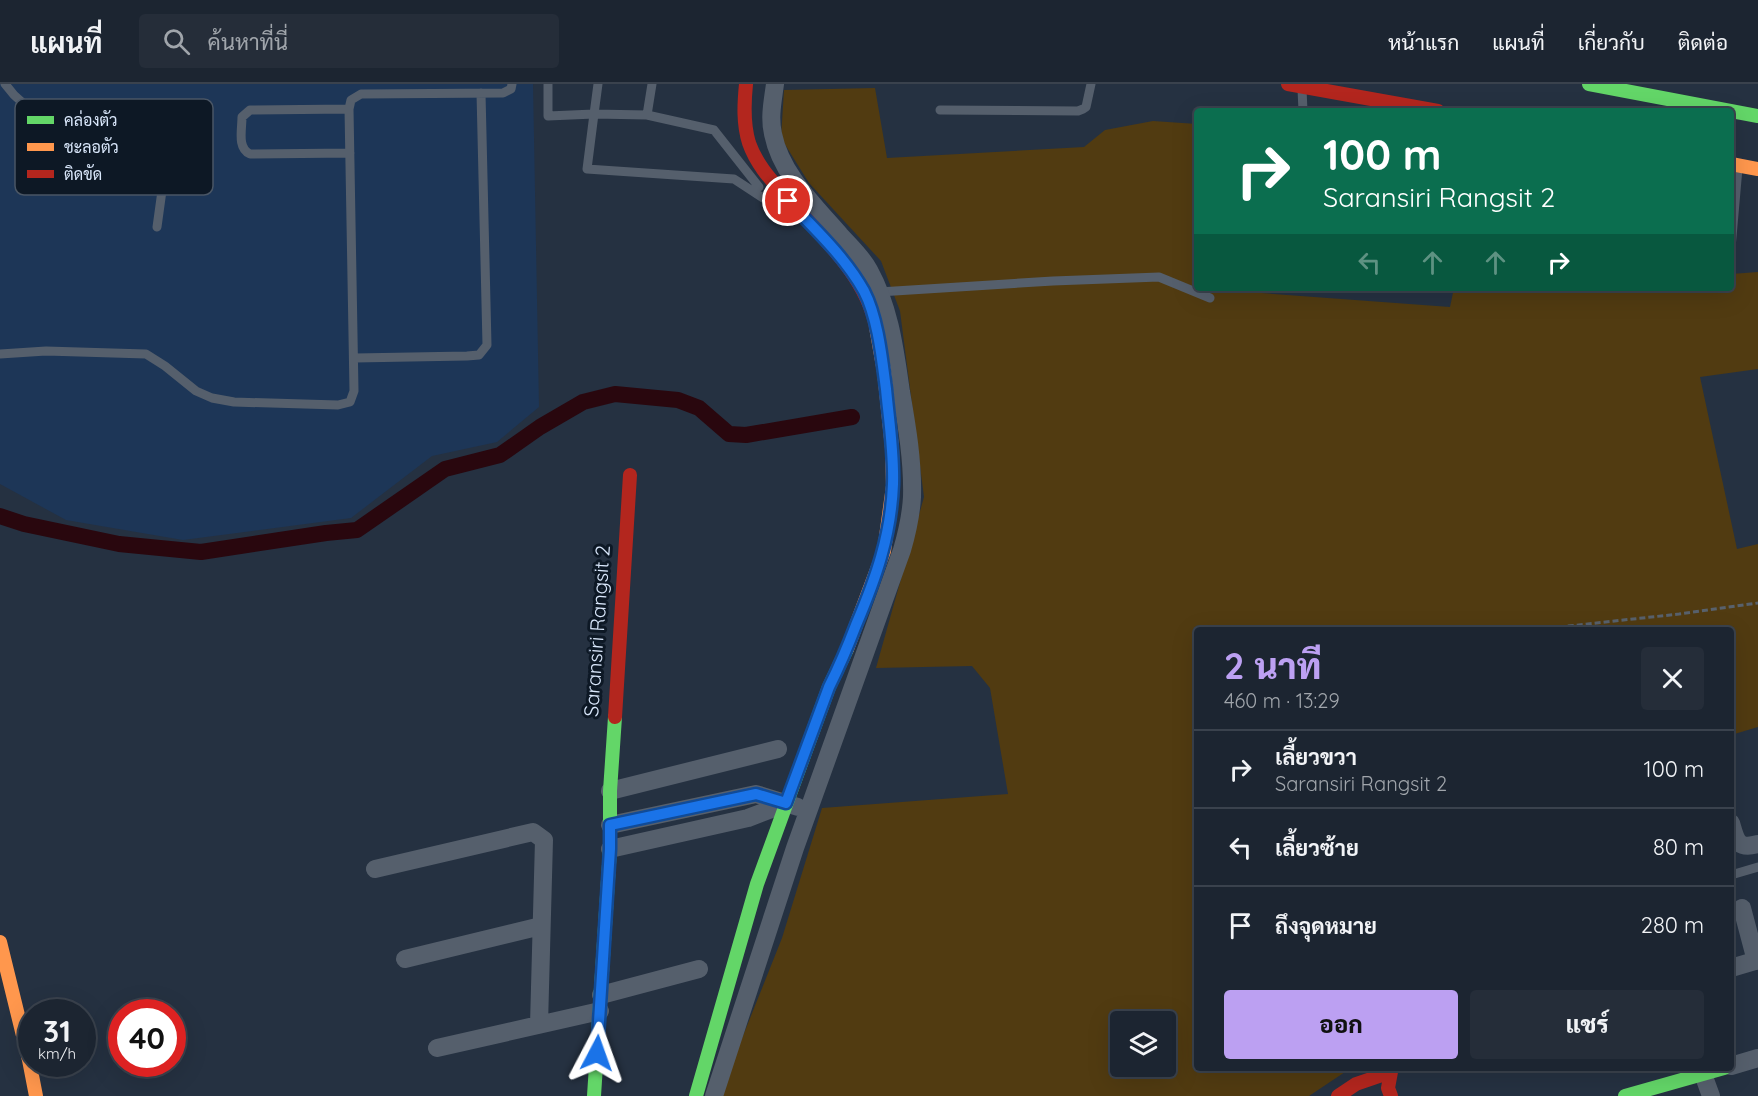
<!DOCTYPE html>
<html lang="th">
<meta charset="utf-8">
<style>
body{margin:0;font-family:Quicksand,Sarabun,sans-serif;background:#252d39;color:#f1f3f6;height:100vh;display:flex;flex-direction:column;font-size:22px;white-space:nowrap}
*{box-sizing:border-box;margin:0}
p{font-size:20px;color:#a0a5ab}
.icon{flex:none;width:33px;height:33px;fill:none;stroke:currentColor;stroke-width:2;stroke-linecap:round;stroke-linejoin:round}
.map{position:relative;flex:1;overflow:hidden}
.panel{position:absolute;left:1194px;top:543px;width:540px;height:444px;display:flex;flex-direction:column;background:#1c2531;border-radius:6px;box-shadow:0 6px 24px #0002,0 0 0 2px #3a424d}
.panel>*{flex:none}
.top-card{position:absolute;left:1194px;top:24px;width:540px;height:183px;border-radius:6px;box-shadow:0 6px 24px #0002,0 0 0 2px #3a424d;background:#0b6e4f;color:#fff;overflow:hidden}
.tools{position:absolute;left:1110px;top:927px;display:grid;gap:12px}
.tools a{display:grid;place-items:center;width:66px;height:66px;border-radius:6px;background:#1c2531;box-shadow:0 6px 24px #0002,0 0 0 2px #3a424d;font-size:30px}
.speed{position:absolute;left:18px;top:915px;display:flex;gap:12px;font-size:30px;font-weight:700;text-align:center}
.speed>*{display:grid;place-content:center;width:78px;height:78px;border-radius:50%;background:#1c2531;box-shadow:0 6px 24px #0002,0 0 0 2px #3a424d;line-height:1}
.speed small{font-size:15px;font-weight:400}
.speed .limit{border:9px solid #d22;background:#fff;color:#111}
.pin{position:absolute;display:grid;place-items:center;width:51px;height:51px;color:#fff;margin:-26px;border:3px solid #fff;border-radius:50%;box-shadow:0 2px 6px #0007}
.me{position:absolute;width:66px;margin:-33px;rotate:4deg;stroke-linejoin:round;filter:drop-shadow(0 0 4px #0008)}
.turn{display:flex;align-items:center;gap:21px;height:126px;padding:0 30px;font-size:27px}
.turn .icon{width:78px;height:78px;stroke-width:2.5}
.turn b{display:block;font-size:42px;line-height:51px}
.lanes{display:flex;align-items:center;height:57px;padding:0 30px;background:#0003;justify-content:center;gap:30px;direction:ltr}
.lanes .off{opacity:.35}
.round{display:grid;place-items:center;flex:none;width:63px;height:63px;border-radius:6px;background:#252d39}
.summary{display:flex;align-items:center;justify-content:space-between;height:102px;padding:0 30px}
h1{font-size:36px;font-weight:800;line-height:45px;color:#bca0f2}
.primary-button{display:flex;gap:12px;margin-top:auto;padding:12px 30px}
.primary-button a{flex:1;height:69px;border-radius:6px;background:#bca0f2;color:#111;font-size:24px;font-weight:800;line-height:69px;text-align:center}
.primary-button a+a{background:#252d39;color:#f1f3f6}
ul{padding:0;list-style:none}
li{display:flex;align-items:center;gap:18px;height:78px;padding:0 30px;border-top:2px solid #3a424d}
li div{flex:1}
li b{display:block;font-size:22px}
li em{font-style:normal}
header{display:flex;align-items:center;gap:36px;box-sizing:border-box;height:84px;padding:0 30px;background:#1c2531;border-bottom:2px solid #3a424d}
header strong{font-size:28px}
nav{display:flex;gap:33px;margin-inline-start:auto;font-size:21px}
.search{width:420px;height:54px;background:#252d39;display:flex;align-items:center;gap:15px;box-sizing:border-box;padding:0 21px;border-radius:6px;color:#a0a5ab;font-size:22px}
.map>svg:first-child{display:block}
.built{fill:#1d3657}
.green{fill:#513b11;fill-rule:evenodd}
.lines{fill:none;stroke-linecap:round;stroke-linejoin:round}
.canal{stroke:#29070e;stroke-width:16}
.path{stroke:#58616c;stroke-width:3;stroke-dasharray:6 3;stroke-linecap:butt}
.lane{stroke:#555f6c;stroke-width:9}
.street{stroke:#555f6c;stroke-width:18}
.fast{stroke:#63d668;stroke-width:14}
.slow{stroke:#ff974d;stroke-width:14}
.jam{stroke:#b3261e;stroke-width:14}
.route-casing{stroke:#114b97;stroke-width:15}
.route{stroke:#1a73e8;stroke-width:10}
.labels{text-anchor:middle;stroke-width:6;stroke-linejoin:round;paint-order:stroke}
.street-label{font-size:20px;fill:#d9e7fb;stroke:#0d1825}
.key{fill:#0d1825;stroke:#4a5665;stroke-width:1.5}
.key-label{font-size:16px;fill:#d9e7fb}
</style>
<header>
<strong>แผนที่</strong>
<div class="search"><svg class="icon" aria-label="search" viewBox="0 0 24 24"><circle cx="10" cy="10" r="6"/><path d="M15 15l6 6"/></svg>ค้นหาที่นี่</div>
<nav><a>หน้าแรก</a><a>แผนที่</a><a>เกี่ยวกับ</a><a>ติดต่อ</a></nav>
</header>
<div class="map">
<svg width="1758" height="1012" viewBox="0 0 1758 1012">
<rect width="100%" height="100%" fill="#253141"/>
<path class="built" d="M 0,0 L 533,0 L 539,323 L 497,358 L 432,372 L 351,434 L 183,456 L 66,436 L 0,400 Z"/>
<path class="green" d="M 875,4 L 887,74 L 1084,63 L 1105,46 L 1153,37 L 1197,40 L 1197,204 L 1260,204 L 1261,209 L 1450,223 L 1454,204 L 1731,204 L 1731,190 L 1758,188 L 1758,285 L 1700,293 L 1737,465 L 1758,460 L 1758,643 L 1731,651 L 1731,546 L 1197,546 L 1197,984 L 1351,984 L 1309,1012 L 721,1012 L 721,1007 L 782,854 L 822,724 L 1008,710 L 990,604 L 972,582 L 876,584 L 924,413 L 900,227 L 881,177 L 809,99 L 781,54 L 784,6 ZM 1120,938 L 1166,938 L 1166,982 L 1120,982 Z"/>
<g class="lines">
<path class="canal" d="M 0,432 L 24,440 L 119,460 L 201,468 L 326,449 L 357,446 L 445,385 L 500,371 L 540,343 L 583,318 L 615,310 L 678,316 L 699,324 L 729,350 L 746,351 L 852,333"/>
<path class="path" d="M 1532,546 L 1679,530 L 1758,519"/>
<path class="lane" d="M 5,0 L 14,11 L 24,20 L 156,43 L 165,47 L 169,56 L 157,143
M 548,0 L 548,32 L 594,30 L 598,0
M 652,0 L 647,31 L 594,30 L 587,85 L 734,95 L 763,114 L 781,116
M 1302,5 L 1303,27
M 349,25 L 250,26 L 242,33 C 242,46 237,64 250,70 L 350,69
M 940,26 L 1078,27 L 1083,25 L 1086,23 L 1091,0
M 647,31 L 714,46 L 759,103
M 1731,164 L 1738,84
M 879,208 L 1053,197 L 1159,193 L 1210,214
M 0,270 L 46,267 L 146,270 L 165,282 L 196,307 L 212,314 L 234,318 L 338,321 L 350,318 L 354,307 L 349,25 L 351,16 L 361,10 L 503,9 L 511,5 L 512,0
M 355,274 L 467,272 L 479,271 L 487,261 L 481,9
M 1731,791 L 1758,783"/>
<path class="street" d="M 610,707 L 778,665
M 1731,739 C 1736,756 1737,766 1758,760
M 610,741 L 756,710 L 798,723
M 610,765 L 748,734 L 787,719
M 375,785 L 533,748 L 544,756 L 539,941
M 1742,824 L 1756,877
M 405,875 L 541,842
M 1731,884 L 1758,876
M 601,911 L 699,885
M 437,964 L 600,927
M 1731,982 L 1758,974
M 1703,990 L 1711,1012
M 714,1012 L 795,764 L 902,466 C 907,449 911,431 912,413 C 913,378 907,342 901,308 C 895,267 890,224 869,186 C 862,173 850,162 840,151 C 814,121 781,90 773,50 C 769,33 773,16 775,0"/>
<path class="fast" d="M 1589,0 L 1758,32
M 594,1012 L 610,765 L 610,707 L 615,633
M 696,1012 L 757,800 L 829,603 L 847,565
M 1625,1012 L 1724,984"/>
<path class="slow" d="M 1731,80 L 1758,85
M 847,565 L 884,467 L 893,402 L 892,364 L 884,288 L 876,243
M 0,858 L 29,976 L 36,1012"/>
<path class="jam" d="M 746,0 C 744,20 743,40 749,59 C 757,82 773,98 788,115 C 822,153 866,192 876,243
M 1288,0 L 1438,27
M 615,633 L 630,391
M 1338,1012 L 1356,1000 L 1391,988 L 1388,1004 L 1391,1012"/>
</g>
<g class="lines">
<g class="route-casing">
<path id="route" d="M 597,969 L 610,765 L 610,741 L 756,710 L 786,719 L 829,603 C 839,583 848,562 856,541 C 876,494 891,452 893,400 C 894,368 889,337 886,305 C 882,275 878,234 864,207 C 845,173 815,145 788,117"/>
</g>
<use href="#route" class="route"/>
</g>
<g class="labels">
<g class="street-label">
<text transform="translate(597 547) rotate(-86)" y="7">Saransiri Rangsit 2</text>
</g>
</g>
<rect x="15" y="15" width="198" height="96" rx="9" class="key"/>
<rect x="27" y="32" width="27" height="8" fill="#63d668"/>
<rect x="27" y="59" width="27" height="8" fill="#ff974d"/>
<rect x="27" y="86" width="27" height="8" fill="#b3261e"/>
<g class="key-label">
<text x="64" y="42">คล่องตัว</text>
<text x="64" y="69">ชะลอตัว</text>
<text x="64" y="96">ติดขัด</text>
</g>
</svg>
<div class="tools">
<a><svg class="icon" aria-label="layers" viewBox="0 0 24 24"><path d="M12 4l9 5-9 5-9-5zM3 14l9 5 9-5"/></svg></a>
</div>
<div class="speed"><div>31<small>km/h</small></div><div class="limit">40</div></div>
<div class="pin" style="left:788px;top:117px;background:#d93025"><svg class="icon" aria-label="arrive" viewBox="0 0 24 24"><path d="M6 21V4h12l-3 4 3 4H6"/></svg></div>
<svg class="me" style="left:597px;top:969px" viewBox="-20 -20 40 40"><path d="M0-17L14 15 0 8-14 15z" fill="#1a73e8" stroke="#fff" stroke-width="4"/></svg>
<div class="top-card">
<div class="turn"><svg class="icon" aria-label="right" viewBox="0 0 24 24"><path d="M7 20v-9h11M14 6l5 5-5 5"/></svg><div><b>100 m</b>Saransiri Rangsit 2</div></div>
<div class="lanes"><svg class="icon off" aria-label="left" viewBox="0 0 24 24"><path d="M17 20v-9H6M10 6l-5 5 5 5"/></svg><svg class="icon off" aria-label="ahead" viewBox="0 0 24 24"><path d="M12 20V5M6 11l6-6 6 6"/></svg><svg class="icon off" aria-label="ahead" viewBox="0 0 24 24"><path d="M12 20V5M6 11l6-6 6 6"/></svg><svg class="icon" aria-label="right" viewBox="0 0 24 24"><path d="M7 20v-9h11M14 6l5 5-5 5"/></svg></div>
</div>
<section class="panel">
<div class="summary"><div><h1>2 นาที</h1><p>460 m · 13:29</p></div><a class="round"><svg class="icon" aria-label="close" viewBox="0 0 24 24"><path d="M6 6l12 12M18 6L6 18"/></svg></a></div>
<ul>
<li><svg class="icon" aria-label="right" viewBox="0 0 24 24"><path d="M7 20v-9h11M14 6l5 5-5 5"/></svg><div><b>เลี้ยวขวา</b><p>Saransiri Rangsit 2</p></div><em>100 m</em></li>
<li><svg class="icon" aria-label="left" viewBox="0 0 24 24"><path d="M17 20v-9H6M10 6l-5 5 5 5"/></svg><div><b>เลี้ยวซ้าย</b></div><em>80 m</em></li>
<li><svg class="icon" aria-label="arrive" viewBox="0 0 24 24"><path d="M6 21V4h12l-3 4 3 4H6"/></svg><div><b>ถึงจุดหมาย</b></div><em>280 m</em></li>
</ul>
<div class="primary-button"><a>ออก</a><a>แชร์</a></div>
</section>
</div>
